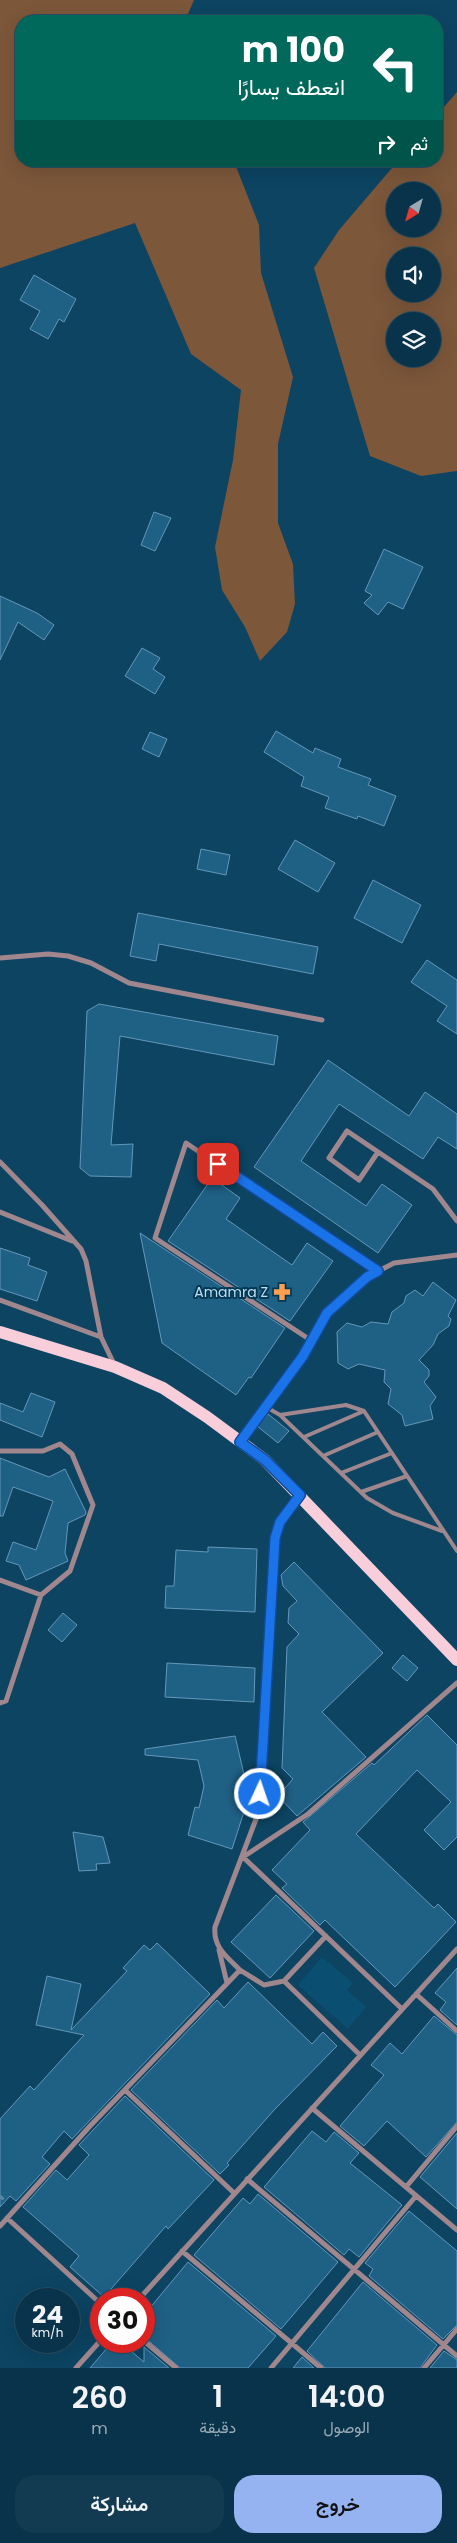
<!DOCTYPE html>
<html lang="ar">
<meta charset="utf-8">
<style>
body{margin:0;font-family:Poppins,Vazirmatn,sans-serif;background:#123b51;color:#f1f3f6;direction:rtl;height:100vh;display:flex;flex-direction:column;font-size:19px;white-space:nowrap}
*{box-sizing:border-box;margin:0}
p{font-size:16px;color:#99aab5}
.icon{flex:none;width:28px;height:28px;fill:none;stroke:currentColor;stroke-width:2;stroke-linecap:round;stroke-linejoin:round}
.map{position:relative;height:2368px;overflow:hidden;direction:ltr}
.details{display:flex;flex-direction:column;background:#09334a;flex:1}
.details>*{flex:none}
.top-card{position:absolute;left:15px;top:15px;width:428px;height:152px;border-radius:20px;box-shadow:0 5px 20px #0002,0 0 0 1px #294e62;direction:rtl;background:#00695c;color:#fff;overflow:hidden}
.needle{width:32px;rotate:217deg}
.tools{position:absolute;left:386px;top:182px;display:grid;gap:10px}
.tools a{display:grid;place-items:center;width:55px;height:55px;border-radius:50%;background:#09334a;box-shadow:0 5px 20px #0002,0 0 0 1px #294e62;font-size:25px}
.speed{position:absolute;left:15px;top:2288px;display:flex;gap:10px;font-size:25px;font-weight:700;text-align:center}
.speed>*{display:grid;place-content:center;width:65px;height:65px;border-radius:50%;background:#09334a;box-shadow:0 5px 20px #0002,0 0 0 1px #294e62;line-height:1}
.speed small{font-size:12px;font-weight:400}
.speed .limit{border:8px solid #d22;background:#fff;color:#111}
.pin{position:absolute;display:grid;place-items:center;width:42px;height:42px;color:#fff;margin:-21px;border-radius:10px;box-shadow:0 2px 8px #0006}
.me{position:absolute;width:55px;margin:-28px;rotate:3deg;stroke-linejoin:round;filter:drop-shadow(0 0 4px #0008)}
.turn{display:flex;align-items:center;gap:18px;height:105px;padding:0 15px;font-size:22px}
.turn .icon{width:65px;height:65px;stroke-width:2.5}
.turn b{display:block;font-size:35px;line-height:42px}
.then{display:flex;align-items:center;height:48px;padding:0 15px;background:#0003;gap:10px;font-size:19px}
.eta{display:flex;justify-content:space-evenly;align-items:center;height:85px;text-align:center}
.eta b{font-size:30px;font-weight:600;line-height:35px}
.action{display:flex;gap:10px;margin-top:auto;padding:10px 15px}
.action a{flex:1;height:58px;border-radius:20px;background:#95b2f1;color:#111;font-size:20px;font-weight:600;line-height:58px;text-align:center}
.action a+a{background:#123b51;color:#f1f3f6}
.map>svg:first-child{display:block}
.built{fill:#0a4e71}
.green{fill:#7c573a;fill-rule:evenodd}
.building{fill:#1f6085;stroke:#6497ba}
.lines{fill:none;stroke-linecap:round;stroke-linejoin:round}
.path{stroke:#5c87a0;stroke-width:3;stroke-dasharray:5 2.5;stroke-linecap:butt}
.service{stroke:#a0868d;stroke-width:4}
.minor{stroke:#a0868d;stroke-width:5}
.primary{stroke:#f9cedb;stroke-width:12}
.route-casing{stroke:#114b97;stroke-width:12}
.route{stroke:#1a73e8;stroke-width:9}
.labels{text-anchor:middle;stroke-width:4;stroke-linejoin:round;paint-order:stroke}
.poi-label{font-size:14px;fill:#c3ddef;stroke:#003956;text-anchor:end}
</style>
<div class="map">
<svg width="457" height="2368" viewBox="0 0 457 2368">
<rect width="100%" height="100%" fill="#0c4462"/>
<path class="built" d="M 322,1957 L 353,1983 L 347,1990 L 366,2007 L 348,2029 L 298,1985 Z"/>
<path class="green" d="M 0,0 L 194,0 L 185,21 L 21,21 L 21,161 L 230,161 L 237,169 L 259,225 L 261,273 L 293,377 L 278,444 L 278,523 L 293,564 L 295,604 L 287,632 L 260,661 L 245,627 L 222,590 L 215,547 L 233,460 L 241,390 L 191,354 L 135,223 L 0,268 Z
M 457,92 L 457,471 L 421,476 L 370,456 L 314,268 L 339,230 L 398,161 L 436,161 L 436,116 ZM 395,191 L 432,191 L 432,229 L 395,229 ZM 395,256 L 432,256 L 432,294 L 395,294 ZM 395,321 L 432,321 L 432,359 L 395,359 Z"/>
<path class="building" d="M 34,275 L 76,299 L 64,322 L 59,319 L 48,339 L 30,329 L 40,311 L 20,300 Z
M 154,512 L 171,518 L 155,551 L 141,545 Z
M 384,549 L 423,567 L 403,609 L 388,602 L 378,615 L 364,603 L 372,595 L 365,591 Z
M 0,596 L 37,613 L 54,625 L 44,640 L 18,622 L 0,660 Z
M 142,648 L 160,658 L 153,669 L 165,677 L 155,694 L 125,676 Z
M 276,731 L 313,753 L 315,748 L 341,759 L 338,767 L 371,779 L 368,785 L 396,796 L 384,826 L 358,816 L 357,819 L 325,808 L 329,797 L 301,786 L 304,777 L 264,752 Z
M 150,732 L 167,739 L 159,757 L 142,749 Z
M 295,840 L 335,863 L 318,892 L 278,869 Z
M 201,849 L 230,855 L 226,875 L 197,869 Z
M 373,880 L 421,905 L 402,943 L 354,918 Z
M 138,913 L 318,947 L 313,974 L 159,944 L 156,961 L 130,956 Z
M 427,960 L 457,980 L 457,1034 L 437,1021 L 447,1006 L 411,982 Z
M 99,1004 L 278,1036 L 274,1065 L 120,1036 L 111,1145 L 133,1144 L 131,1177 L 90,1176 L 80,1168 L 87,1011 Z
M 328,1060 L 409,1116 L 425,1092 L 457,1114 L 457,1149 L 438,1137 L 423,1159 L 339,1104 L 301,1161 L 366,1206 L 382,1184 L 412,1205 L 378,1253 L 254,1167 Z
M 212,1178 L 240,1198 L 226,1219 L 292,1265 L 307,1243 L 333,1261 L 290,1321 L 168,1241 Z
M 140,1233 L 285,1328 L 251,1378 L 249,1377 L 236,1395 L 162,1343 Z
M 0,1248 L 30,1258 L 28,1265 L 47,1272 L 37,1301 L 0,1289 Z
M 433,1282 L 456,1300 L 448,1316 L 451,1319 L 449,1326 L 438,1334 L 433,1345 L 419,1360 L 429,1370 L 429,1376 L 424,1382 L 436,1397 L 430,1406 L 433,1419 L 405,1426 L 402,1415 L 388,1404 L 391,1389 L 384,1382 L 385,1370 L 359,1364 L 348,1369 L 338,1363 L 337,1332 L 347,1323 L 362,1327 L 371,1322 L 388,1324 L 392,1312 L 404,1303 L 406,1296 L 415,1290 L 423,1296 Z
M 31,1393 L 55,1402 L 42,1437 L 0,1420 L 0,1403 L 23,1412 Z
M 268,1414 L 289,1431 L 278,1443 L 257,1426 Z
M 0,1458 L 49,1477 L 65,1469 L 86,1512 L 85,1515 L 68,1523 L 65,1553 L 68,1561 L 26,1580 L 19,1565 L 6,1561 L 13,1542 L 36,1550 L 53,1501 L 13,1487 L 3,1516 L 0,1516 Z
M 208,1547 L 257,1549 L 255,1612 L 165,1608 L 166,1586 L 174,1586 L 176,1550 L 208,1552 Z
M 294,1562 L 383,1653 L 322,1712 L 366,1757 L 297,1816 L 278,1796 L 293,1779 L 282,1768 L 287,1647 L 299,1634 L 288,1623 L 289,1608 L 297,1601 L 283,1586 L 281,1575 Z
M 63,1613 L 77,1625 L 62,1642 L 48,1630 Z
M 403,1655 L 418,1668 L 407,1681 L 392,1668 Z
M 167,1663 L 255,1668 L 254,1702 L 165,1697 Z
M 427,1715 L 457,1745 L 457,1837 L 444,1850 L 424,1830 L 451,1802 L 417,1770 L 356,1834 L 434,1908 L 438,1904 L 456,1922 L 395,1987 L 325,1920 L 320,1925 L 282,1888 L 287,1884 L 272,1870 L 310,1830 L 303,1822 L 372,1763 L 374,1765 Z
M 235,1736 L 249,1796 L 232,1849 L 188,1835 L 195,1807 L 199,1808 L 204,1786 L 198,1760 L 145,1755 L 145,1749 Z
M 73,1832 L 103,1837 L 110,1863 L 96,1864 L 97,1870 L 79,1871 Z
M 276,1895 L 314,1931 L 270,1978 L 231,1942 Z
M 157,1943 L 210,1994 L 72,2139 L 64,2131 L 42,2157 L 50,2164 L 16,2201 L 10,2196 L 0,2207 L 0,2119 L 30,2086 L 34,2090 L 84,2035 L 36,2025 L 47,1976 L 81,1984 L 71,2030 L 127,1971 L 123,1968 L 144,1945 L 150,1950 Z
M 457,1968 L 457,2025 L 440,2010 L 446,2002 L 435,1993 Z
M 248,1982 L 312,2044 L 323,2032 L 337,2046 L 275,2109 L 227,2163 L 229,2165 L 220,2174 L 131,2090 L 217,2000 L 224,2008 Z
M 434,2016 L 457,2035 L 457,2122 L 426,2157 L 387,2121 L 364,2146 L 340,2126 L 384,2075 L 371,2065 L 390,2043 L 402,2054 Z
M 125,2096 L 214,2180 L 168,2229 L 166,2226 L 104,2297 L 70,2267 L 79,2256 L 23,2207 L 56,2170 L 67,2180 L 89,2155 L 79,2145 Z
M 312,2131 L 326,2142 L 334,2132 L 359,2153 L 350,2163 L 402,2205 L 359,2257 L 349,2249 L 344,2255 L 264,2187 Z
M 457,2133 L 457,2209 L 420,2177 Z
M 258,2194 L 338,2262 L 281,2329 L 194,2255 L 243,2198 L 250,2204 Z
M 409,2211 L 457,2251 L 457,2325 L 443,2339 L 369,2276 L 373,2269 L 365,2263 Z
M 188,2262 L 276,2336 L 248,2368 L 180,2368 L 144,2337 L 144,2315 Z
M 363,2282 L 437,2345 L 420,2368 L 325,2368 L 307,2351 Z
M 113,2341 L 119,2341 L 144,2362 L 144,2347 L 169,2368 L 90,2368 Z
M 444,2351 L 457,2360 L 457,2368 L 430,2368 Z
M 302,2357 L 314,2368 L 293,2368 Z"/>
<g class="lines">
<path class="path" d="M 0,2196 L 5,2201"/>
<path class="service" d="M 266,1407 L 280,1415 L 346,1405 L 364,1411 L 457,1551
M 280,1415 L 367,1498 L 393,1513 L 442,1531
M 304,1437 L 364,1411
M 323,1456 L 378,1432
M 341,1473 L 392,1453
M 361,1492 L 407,1476"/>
<path class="minor" d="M 0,958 L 48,954 L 68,956 L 91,963 L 129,983 L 322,1020
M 378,1152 L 359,1180 L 329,1158 L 347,1131 L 433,1189 L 457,1221
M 0,1162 L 42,1205 L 81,1249 L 86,1261 L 101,1337 L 114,1364
M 0,1212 L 72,1241
M 0,1300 L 101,1337
M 312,1341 L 155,1238 L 186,1143 L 378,1271
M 241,1441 L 303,1356 L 327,1313 L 339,1300 L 367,1277 L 394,1263 L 457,1255
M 0,1451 L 43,1451 L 60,1444 L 72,1454 L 93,1505 L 70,1571 L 41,1595 L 0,1580
M 0,1703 L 6,1701 L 41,1595
M 326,1936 L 284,1981 L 360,2055
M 219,1950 L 227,1983
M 240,1970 L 264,1985 L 284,1981
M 416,1994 L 457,2031
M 402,2009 L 243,1857 L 308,1814 L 457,1683
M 125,2090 L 234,2193
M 312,2108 L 457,2230
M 247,2179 L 457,2356
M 406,2187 L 457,2126
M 7,2218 L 101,2304
M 0,2226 L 90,2126 L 240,1970 C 226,1956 213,1947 215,1927 L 261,1806 L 275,1538 L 280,1522 L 298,1497
M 182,2251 L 321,2368
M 139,2299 L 457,1949
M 144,2341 L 176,2368
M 76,2368 L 101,2340
M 271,2368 L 416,2196
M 424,2368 L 457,2329"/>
<path class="primary" d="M 0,1332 L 115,1367 L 163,1388 L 207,1417 L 265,1460 L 457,1660"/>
</g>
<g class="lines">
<g class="route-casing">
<path id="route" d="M 218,1164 L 378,1271 L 367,1277 L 327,1313 L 303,1356 L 240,1442 L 265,1460 L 300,1495 L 280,1522 L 275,1538 L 260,1794"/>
</g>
<use href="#route" class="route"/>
</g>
<defs>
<g id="pharmacy-bare" transform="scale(1.35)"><path d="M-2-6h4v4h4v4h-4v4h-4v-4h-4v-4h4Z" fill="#fb9e50" stroke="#003956" stroke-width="2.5" paint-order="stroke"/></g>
</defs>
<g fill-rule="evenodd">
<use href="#pharmacy-bare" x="282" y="1292"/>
</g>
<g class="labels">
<g class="poi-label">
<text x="268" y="1297">Amamra Z</text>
</g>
</g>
</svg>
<div class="tools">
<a><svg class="needle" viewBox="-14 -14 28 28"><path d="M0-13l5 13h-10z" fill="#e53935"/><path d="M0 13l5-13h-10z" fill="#99aab5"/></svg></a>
<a><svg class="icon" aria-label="sound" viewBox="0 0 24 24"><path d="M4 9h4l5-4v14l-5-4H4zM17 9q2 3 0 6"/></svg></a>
<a><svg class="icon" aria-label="layers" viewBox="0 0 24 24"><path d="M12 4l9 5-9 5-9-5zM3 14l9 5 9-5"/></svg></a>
</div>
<div class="speed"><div>24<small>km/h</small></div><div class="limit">30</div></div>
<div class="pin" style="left:218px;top:1164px;background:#d93025"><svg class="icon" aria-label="arrive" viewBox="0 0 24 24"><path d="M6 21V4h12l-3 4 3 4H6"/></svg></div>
<svg class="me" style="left:260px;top:1794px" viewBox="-20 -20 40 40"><circle r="17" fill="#1a73e8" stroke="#fff" stroke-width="3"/><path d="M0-11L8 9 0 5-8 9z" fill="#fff"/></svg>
<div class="top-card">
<div class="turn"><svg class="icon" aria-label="left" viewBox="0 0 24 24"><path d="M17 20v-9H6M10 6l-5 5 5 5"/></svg><div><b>100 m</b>انعطف يسارًا</div></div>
<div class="then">ثم<svg class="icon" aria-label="right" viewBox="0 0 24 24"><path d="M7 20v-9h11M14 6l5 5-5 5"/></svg></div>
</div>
</div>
<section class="details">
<div class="eta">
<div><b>14:00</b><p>الوصول</p></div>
<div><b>1</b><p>دقيقة</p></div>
<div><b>260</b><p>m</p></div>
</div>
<div class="action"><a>خروج</a><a>مشاركة</a></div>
</section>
